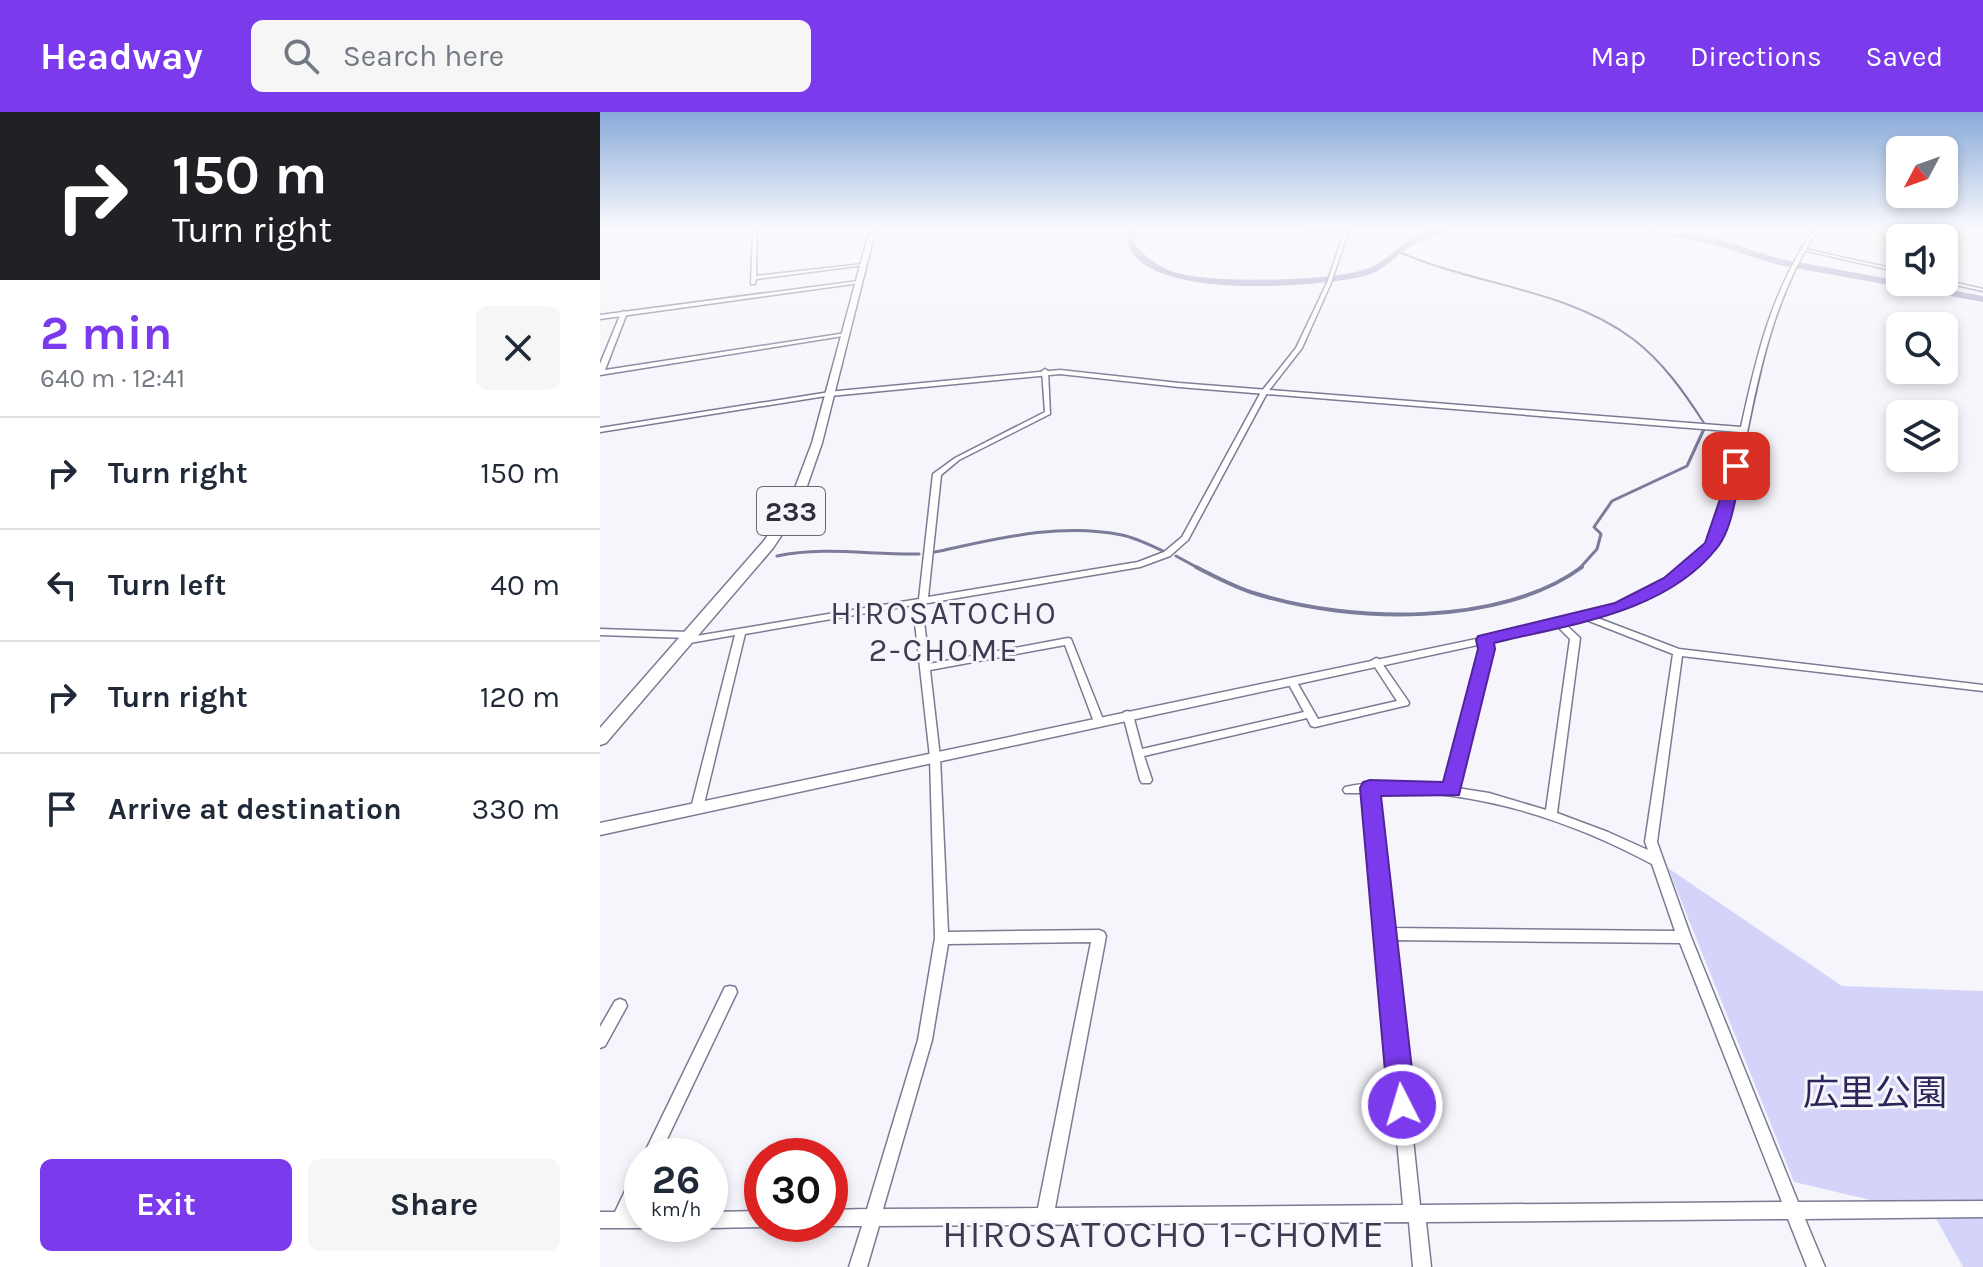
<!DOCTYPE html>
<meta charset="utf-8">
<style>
body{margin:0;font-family:Karla,"Noto Sans JP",sans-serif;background:#f6f6f7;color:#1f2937;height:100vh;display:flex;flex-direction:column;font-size:30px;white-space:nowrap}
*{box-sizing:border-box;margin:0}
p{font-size:26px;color:#747a83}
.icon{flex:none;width:44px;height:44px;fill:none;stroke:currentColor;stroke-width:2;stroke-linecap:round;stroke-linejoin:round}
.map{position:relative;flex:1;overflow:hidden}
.drawer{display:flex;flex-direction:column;background:#fff;width:600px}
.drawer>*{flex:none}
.guide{background:#202124;color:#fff;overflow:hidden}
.needle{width:52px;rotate:229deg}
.tools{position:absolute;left:1286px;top:24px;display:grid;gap:16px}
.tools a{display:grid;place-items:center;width:72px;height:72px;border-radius:12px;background:#fff;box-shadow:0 4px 12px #0003;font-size:40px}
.speed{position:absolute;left:24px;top:1026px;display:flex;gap:16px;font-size:40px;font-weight:700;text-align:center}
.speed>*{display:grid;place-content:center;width:104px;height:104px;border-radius:50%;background:#fff;box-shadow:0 4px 12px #0003;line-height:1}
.speed small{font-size:20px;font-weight:400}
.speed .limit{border:12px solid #d22;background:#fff;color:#111}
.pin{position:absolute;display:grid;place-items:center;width:68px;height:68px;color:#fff;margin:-34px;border-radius:16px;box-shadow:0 4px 12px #0006}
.me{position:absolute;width:88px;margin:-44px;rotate:355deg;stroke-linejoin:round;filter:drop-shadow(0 0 6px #0008)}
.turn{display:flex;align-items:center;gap:28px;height:168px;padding:0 40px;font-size:36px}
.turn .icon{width:104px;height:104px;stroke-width:2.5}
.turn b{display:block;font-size:56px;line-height:68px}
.round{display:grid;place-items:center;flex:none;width:84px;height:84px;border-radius:12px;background:#f6f6f7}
.summary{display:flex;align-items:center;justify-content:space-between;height:136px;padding:0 40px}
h1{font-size:48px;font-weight:700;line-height:60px;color:#7c3aed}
.cta{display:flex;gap:16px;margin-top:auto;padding:16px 40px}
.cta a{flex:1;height:92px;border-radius:12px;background:#7c3aed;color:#fff;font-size:32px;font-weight:700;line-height:92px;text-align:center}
.cta a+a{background:#f6f6f7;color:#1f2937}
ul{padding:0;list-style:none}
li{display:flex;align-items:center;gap:24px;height:112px;padding:0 40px;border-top:2px solid #e0e1e3}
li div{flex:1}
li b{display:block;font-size:30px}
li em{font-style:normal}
header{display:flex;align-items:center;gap:48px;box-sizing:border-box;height:112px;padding:0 40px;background:#7c3aed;color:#fff}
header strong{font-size:38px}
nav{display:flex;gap:44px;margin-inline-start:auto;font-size:28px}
.search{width:560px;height:72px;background:#f6f6f7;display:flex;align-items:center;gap:20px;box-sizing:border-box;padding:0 28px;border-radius:12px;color:#747a83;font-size:30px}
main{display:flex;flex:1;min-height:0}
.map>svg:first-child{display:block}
.green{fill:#d4d4fa}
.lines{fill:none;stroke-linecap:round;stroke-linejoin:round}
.stream-far2{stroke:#7b7b9a;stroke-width:2}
.stream-far1{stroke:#7b7b9a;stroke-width:3}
.stream{stroke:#7b7b9a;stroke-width:4}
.river{fill:#9c9bc3;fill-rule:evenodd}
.minor-casing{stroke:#7b7b94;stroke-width:3}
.tertiary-casing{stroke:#7b7b94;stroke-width:3}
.trunk-casing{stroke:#7b7b94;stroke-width:3}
.minor{fill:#fff;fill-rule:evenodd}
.tertiary{fill:#fff;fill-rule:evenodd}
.trunk{fill:#fff;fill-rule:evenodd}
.route{fill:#7c3aed;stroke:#51269a;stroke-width:2}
.labels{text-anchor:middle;stroke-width:6;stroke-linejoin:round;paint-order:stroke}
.shield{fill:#f5f5fb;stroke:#6a6a73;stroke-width:2}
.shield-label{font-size:28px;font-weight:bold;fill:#2f2f39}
.neighbourhood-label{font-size:32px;letter-spacing:2px;fill:#3b3b51;stroke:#f5f5fb}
.near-park-label{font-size:36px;fill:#2d265a;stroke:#f5f5fb}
.near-neighbourhood-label{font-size:38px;letter-spacing:2px;fill:#3b3b51;stroke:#f5f5fb}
</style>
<header>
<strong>Headway</strong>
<div class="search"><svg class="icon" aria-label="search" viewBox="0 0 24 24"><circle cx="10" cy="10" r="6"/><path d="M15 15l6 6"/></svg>Search here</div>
<nav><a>Map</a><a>Directions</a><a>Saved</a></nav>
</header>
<main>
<section class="drawer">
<div class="guide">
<div class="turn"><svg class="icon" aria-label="right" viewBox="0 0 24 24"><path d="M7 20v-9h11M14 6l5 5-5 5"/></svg><div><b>150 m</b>Turn right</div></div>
</div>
<div class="summary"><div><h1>2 min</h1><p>640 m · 12:41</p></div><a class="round"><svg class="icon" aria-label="close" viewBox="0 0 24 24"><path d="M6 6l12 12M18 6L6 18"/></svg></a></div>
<ul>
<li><svg class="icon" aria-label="right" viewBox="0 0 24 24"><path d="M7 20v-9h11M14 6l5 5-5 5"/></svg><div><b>Turn right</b></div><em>150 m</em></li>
<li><svg class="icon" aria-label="left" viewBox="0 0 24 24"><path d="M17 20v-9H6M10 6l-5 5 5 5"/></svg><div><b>Turn left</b></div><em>40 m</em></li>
<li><svg class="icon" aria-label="right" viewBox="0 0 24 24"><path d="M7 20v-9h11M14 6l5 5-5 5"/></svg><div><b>Turn right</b></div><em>120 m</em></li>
<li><svg class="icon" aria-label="arrive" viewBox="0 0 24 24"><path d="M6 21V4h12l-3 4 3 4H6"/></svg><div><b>Arrive at destination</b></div><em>330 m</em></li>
</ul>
<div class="cta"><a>Exit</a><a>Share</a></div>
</section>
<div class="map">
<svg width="1383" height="1155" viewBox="0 0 1383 1155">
<rect width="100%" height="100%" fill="#f5f5fb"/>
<path class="green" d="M 1068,756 L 1242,874 L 1383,879 L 1383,1155 L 1363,1155 L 1334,1103 L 1194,1070 Z"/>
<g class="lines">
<path class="stream-far2" d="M 799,140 C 875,173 966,177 1033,227 C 1063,250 1084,280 1104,311"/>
<path class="stream-far1" d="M 335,440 C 396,427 460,410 522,423 C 536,426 550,433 563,439
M 177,444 C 225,434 270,443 319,442
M 576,444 L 600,457
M 979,457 L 997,437 L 1001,422 L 994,415 L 1012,389 L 1087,354 L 1104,317"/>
<path class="stream" d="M 596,455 C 616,465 636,476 657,482 C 750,511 901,515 982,455"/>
<path class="river" d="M 527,117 L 536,117 L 535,132 C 545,145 559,155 574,160 C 608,172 729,169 763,158 C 796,148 807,115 850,117 C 838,124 823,127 811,134 C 795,144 784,159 765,164 C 720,175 518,193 527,117 Z
M 1037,117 L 1113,126 L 1181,147 L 1383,184 L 1383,190 L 1179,153 L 1111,132 Z"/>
<g class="minor-casing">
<path id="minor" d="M 153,117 L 157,117 L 156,164 L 263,152 L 265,153 L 156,167 L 155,172 L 151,172 Z
M 701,117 L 716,117 L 748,120 L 731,171 L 702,236 L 667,281 L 588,428 L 570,444 L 540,455 L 322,492 L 329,552 L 468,526 L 471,527 L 504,610 L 499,614 L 494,610 L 465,533 L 330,558 L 340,645 L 348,820 L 499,818 L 504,820 L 506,824 L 455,1096 L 803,1093 L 765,681 L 745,681 L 743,678 L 745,675 C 777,668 814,670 846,674 L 882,537 L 879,528 L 884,525 L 889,528 L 892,537 L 857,676 L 889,681 L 946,698 L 970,527 L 954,511 L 959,508 L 962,509 L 980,526 L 957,701 L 1008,720 L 1048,738 L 1045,730 L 1073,542 L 984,507 L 982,505 L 987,502 L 1079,537 L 1383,573 L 1383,579 L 1082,544 L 1057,730 L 1091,825 L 1198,1090 L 1383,1089 L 1383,1105 L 1205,1107 L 1225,1155 L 1207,1155 L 1188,1107 L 826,1110 L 831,1155 L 813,1155 L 809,1110 L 279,1114 L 267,1155 L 249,1155 L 262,1114 L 230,1114 L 224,1112 L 230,1112 L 230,1098 L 267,1097 L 318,928 L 335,826 L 330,645 L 313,493 L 145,522 L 103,696 L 101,699 L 97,700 L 93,699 L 91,696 L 135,523 L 84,532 L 79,529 L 84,526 L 319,487 L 333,362 L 355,346 L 445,300 L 442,259 L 445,257 L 448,259 L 450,302 L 359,348 L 341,363 L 328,485 L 538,450 L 564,440 L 582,425 L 661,280 L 696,236 L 727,171 L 744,121 ZM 776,680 C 872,676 968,707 1052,752 L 1075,819 L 790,816 ZM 792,828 L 1080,831 L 1182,1090 L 820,1093 ZM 491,830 L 438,1096 L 283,1097 L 332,928 L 348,832 Z
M 1200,136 L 1300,158 L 1300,160 L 1202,138 Z
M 1344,168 L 1383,177 L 1383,179 L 1342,170 L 1344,170 Z
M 258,169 L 260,171 L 0,207 L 0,203 Z
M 230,280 L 233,282 L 232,283 L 0,320 L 0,316 Z
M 776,546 L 779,547 L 808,589 L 809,591 L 808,593 L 715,615 L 711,614 L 707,606 L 544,644 L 552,668 L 550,671 L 542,671 L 540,668 L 523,603 L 524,600 L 528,599 L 533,603 L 542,637 L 704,600 L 687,569 L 692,566 L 695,567 L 718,607 L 797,589 L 771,549 Z
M 130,874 L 135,875 L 137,880 L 59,1044 L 43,1044 L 125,875 Z
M 20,887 L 25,889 L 27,894 L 5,934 L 0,936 L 0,915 L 15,889 Z
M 42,1054 L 42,1080 L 33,1100 L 42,1100 L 42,1112 L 49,1112 L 48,1114 L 42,1116 L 0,1116 L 0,1100 L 15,1100 L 36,1056 Z
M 162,1099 L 162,1112 L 168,1112 L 162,1115 L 110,1116 L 103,1112 L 110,1112 L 110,1100 Z"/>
</g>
<g class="tertiary-casing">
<path id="tertiary" d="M 1214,117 L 1218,117 C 1163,202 1154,294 1133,391 C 1130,405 1126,419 1118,431 C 1082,489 994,506 933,521 L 0,723 L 0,711 L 933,515 C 991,500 1085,481 1114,421 C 1129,390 1132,353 1140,320 L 579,275 L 460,262 L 230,284 L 227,284 L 227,280 L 460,258 L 579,271 L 1141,315 C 1157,242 1171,180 1214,117 Z
M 24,199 L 27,201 L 5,258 L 246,221 L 249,223 L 0,263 L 0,252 L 21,201 Z
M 0,517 L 89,520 L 95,523 L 89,526 L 0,523 Z"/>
</g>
<g class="trunk-casing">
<path id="trunk" d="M 275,117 L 281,117 L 273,128 L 222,331 L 199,397 L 173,436 L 6,631 L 0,633 L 0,616 L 163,430 L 187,397 L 212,331 L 267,128 Z"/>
</g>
<use href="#minor" class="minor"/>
<use href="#tertiary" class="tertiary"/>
<use href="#trunk" class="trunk"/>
</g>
<linearGradient id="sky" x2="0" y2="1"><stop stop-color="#89aad9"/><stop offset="0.42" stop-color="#fafafd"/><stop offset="1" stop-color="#fafafd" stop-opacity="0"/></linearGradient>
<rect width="1383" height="278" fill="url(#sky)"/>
<path class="route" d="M 1132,352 L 1143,354 C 1136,379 1133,416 1117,436 C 1064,502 970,512 894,531 L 895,537 L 859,683 L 781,684 L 816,993 L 811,1003 L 802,1007 L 792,1003 L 788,993 L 760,676 L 763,670 L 770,668 L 843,670 L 878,537 L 876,528 L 878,524 L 1015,491 L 1064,466 L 1105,431 Z"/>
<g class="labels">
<rect class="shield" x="157" y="375" width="68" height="48" rx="6"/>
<g class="shield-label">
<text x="191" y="409">233</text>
</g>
<g class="neighbourhood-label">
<text x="344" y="512">HIROSATOCHO<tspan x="344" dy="37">2-CHOME</tspan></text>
</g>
<g class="near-park-label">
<text x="1275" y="993">広里公園</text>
</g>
<g class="near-neighbourhood-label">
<text x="564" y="1135">HIROSATOCHO 1-CHOME</text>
</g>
</g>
</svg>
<div class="tools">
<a><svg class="needle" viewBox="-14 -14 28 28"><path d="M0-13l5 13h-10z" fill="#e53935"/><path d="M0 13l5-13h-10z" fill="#747a83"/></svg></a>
<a><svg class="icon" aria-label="sound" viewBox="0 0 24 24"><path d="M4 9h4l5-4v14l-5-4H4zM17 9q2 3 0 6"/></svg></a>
<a><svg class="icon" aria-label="search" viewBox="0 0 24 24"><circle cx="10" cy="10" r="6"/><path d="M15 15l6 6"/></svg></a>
<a><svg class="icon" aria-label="layers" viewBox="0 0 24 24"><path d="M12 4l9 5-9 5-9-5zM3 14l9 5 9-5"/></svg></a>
</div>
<div class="speed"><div>26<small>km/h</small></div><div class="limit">30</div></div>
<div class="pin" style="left:1136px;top:354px;background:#d93025"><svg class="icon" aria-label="arrive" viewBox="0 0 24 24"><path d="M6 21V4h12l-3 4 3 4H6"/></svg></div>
<svg class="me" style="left:802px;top:993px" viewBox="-20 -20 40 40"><circle r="17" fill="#7c3aed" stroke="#fff" stroke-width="3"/><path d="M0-11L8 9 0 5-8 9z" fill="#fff"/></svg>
</div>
</main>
